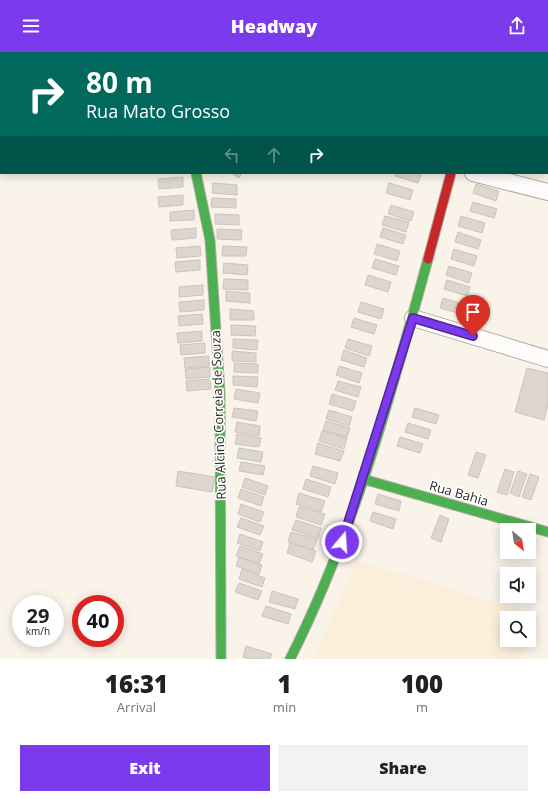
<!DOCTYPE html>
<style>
body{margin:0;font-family:"Open Sans",sans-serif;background:#f2f2f2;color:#202124;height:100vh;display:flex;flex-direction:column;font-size:15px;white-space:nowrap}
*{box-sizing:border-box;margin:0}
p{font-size:13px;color:#757577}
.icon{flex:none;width:22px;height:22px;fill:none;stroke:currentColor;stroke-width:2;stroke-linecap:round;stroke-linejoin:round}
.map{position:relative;height:607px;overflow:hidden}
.panel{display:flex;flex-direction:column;background:#fff;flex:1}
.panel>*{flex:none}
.guide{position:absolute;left:0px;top:0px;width:548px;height:122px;box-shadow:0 2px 10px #0003;background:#00695c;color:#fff;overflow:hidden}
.needle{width:26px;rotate:150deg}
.fabs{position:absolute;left:500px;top:471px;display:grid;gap:8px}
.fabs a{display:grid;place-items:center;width:36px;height:36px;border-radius:0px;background:#fff;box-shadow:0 2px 10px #0003;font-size:20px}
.speed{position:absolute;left:12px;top:543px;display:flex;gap:8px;font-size:20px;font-weight:700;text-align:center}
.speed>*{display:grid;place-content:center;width:52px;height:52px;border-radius:50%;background:#fff;box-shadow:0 2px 10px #0003;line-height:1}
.speed small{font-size:10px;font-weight:400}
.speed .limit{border:6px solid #d22;background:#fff;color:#111}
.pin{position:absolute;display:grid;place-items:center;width:34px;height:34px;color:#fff;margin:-41px -17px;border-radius:50% 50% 50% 0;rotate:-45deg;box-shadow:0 0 4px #0007}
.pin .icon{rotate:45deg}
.me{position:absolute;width:44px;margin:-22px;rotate:18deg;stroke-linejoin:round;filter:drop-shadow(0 0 3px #0008)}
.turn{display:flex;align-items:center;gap:14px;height:84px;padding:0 20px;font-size:18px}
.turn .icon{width:52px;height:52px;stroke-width:2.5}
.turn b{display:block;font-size:28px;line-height:34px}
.lanes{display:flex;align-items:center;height:38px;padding:0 20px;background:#0003;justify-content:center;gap:20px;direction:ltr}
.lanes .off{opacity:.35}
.eta{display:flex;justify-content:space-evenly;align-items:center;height:68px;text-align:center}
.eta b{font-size:24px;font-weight:800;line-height:28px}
.primary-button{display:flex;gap:8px;margin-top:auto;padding:8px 20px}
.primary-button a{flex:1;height:46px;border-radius:0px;background:#7c3aed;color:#fff;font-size:16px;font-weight:800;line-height:46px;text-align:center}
.primary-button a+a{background:#f2f2f2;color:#202124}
header{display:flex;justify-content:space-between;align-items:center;height:52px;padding:0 20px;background:#7c3aed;color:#fff;font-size:18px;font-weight:800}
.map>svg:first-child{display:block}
.built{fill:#fbefdc;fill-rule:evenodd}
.building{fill:#dcd6ce;stroke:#cac4bc}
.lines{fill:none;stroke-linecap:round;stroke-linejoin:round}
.street-casing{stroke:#b0aca4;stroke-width:18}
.fast-casing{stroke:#b0aca4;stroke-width:11}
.jam-casing{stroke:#b0aca4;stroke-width:11}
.street{stroke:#fefdfc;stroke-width:16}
.fast{stroke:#4caf50;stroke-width:9}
.jam{stroke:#c62828;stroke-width:9}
.route-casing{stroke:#51269a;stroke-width:10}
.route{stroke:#7c3aed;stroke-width:7}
.labels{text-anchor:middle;stroke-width:3.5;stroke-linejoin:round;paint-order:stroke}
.street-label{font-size:13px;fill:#2f2a22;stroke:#fff}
</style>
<header><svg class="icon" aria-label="menu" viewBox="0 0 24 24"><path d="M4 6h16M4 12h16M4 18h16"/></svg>Headway<svg class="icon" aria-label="share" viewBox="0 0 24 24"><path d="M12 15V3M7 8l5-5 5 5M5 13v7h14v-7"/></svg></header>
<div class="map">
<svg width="548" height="607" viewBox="0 0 548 607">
<rect width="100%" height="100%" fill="#f9f3ea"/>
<path class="built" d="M 357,508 L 538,563 L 523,607 L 313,607 ZM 507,566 L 529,566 L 529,588 L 507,588 Z"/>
<path class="building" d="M 171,0 L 189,0 L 192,1 L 170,1 Z
M 243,0 L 263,0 L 264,1 L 244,1 Z
M 430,0 L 455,0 L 429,1 Z
M 512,0 L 525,0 L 528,1 L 511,1 Z
M 231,121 L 242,121 L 239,126 Z
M 396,121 L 419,121 L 421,122 L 418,131 L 395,124 Z
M 183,125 L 183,135 L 159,137 L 158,127 Z
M 213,131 L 237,133 L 237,143 L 212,141 Z
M 389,131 L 413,138 L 410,148 L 386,141 Z
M 476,132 L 499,139 L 496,149 L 473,141 Z
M 183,143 L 183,153 L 159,155 L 158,145 Z
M 212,146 L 236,147 L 236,156 L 211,155 Z
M 473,150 L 497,157 L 494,166 L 470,159 Z
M 391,153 L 414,160 L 411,169 L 388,162 Z
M 194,158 L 194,168 L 170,169 L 170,160 Z
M 215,162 L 239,163 L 239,173 L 215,172 Z
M 385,164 L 409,170 L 406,180 L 382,173 Z
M 461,164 L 485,171 L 482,181 L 458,174 Z
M 196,176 L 196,186 L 172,188 L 171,178 Z
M 383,176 L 406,183 L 403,192 L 380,185 Z
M 217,177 L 242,178 L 241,188 L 217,187 Z
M 458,180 L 481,188 L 478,197 L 455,190 Z
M 377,192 L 400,199 L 397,209 L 374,202 Z
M 200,194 L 201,204 L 177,206 L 176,196 Z
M 223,194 L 247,195 L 246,204 L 222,204 Z
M 454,197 L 477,204 L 474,214 L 451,207 Z
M 375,207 L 399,214 L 396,223 L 372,216 Z
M 200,208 L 200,218 L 176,220 L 175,210 Z
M 224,211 L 248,213 L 247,223 L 223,221 Z
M 449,214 L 472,221 L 469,231 L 446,223 Z
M 368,223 L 391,230 L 388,240 L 365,233 Z
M 224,227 L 248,228 L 248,238 L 223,237 Z
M 447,228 L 470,235 L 467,244 L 444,237 Z
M 203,233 L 203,243 L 179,245 L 179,235 Z
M 226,239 L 250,241 L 250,251 L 226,249 Z
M 443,246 L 467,253 L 464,263 L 440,256 Z
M 204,248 L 204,258 L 180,260 L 179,250 Z
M 361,250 L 384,257 L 381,267 L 358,260 Z
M 230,257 L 254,259 L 254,268 L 230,268 Z
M 202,262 L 203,272 L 179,274 L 178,264 Z
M 354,266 L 377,273 L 374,282 L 351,275 Z
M 231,273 L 256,274 L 255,284 L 231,283 Z
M 202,279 L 202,289 L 178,291 L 177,281 Z
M 233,287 L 258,288 L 257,298 L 233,296 Z
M 348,287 L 372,294 L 369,304 L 345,296 Z
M 205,291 L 205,301 L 181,303 L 180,293 Z
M 344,298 L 367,306 L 364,315 L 341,308 Z
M 232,299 L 256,301 L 256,310 L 232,309 Z
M 209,304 L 209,314 L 185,316 L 184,306 Z
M 234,311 L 258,312 L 258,321 L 234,320 Z
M 339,314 L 362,321 L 359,331 L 336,323 Z
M 210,315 L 210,325 L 186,327 L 185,317 Z
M 527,316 L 548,321 L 548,353 L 544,368 L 515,360 Z
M 233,324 L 258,325 L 257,335 L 233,333 Z
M 210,327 L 211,337 L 187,339 L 186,329 Z
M 338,329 L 361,335 L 358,345 L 335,338 Z
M 236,337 L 260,341 L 258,351 L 234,347 Z
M 332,342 L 356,349 L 353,359 L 329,352 Z
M 234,356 L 258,359 L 256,369 L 232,365 Z
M 415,356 L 439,363 L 436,372 L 412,365 Z
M 329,358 L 352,365 L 349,374 L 326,367 Z
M 326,369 L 350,376 L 347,385 L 323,378 Z
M 237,370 L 260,374 L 259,384 L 235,380 Z
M 408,371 L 431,378 L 428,387 L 405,380 Z
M 322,379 L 347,386 L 344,397 L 319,389 Z
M 237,382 L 261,386 L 259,395 L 235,392 Z
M 400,385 L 423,392 L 420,401 L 397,394 Z
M 318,391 L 344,399 L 340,409 L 315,402 Z
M 239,396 L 263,400 L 261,410 L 237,406 Z
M 476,400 L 486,403 L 478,426 L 468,423 Z
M 241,410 L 265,414 L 263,423 L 239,419 Z
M 313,414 L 338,421 L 335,432 L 310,424 Z
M 505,417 L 514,420 L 507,443 L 497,440 Z
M 178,419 L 215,425 L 212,440 L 176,434 Z
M 518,419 L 527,422 L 519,445 L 510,441 Z
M 530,422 L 539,425 L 531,448 L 522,445 Z
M 245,426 L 268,434 L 265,443 L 242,435 Z
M 306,427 L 331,435 L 328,445 L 303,437 Z
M 241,437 L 264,445 L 261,454 L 238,446 Z
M 299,441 L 325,449 L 321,460 L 296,452 Z
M 378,442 L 401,449 L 399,459 L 375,452 Z
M 241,452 L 264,460 L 260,470 L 238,462 Z
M 299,455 L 325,462 L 321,473 L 296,465 Z
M 373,460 L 396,467 L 393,477 L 370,469 Z
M 440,463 L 449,467 L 441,490 L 431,486 Z
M 241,466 L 264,474 L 260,483 L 237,475 Z
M 296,468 L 321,476 L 318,486 L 292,478 Z
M 291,480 L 317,487 L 313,498 L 288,490 Z
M 240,482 L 263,490 L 260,499 L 237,491 Z
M 290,491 L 316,499 L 312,510 L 287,501 Z
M 240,494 L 263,502 L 259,512 L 236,504 Z
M 239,505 L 262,513 L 259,522 L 236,514 Z
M 242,517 L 265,526 L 262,535 L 239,527 Z
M 239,531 L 262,539 L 258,548 L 235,540 Z
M 272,539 L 298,547 L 295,557 L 269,550 Z
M 266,554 L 291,562 L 288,572 L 262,564 Z
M 246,594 L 272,602 L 270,607 L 251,607 L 243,605 Z"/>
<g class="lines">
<g class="street-casing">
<path id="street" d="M 56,1 L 57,0
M 218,1 L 219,0
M 483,1 L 484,0
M 0,44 L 1,45
M 473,121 L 548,140
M 413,266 L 548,307"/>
</g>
<g class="fast-casing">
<path id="fast" d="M 196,121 L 210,188 L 220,340 L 221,607
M 363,427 L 548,480
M 290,607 C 354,481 391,342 428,207"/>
</g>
<g class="jam-casing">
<path id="jam" d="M 428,207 L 451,121"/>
</g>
<use href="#street" class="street"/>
<use href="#fast" class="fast"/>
<use href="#jam" class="jam"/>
</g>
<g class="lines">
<g class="route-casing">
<path id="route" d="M 342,490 L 413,266 L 473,284"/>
</g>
<use href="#route" class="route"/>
</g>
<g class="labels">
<g class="street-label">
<text transform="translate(218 363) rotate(-92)" y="5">Rua Alcino Correia de Souza</text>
<text transform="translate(459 441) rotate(16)" y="5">Rua Bahia</text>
</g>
</g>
</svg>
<div class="fabs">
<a><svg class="needle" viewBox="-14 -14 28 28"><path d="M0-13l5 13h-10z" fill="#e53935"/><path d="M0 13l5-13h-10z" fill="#757577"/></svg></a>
<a><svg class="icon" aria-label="sound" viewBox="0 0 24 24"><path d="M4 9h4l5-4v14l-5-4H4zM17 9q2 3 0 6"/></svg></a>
<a><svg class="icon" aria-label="search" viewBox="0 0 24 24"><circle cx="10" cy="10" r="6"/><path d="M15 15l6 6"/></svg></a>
</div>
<div class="speed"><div>29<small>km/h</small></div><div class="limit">40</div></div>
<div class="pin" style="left:473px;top:284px;background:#d93025"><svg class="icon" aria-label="arrive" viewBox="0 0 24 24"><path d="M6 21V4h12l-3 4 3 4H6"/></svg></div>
<svg class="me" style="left:342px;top:490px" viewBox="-20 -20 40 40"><circle r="17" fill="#7c3aed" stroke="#fff" stroke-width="3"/><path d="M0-11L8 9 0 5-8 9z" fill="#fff"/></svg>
<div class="guide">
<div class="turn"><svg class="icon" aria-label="right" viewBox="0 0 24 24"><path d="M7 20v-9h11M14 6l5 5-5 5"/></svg><div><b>80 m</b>Rua Mato Grosso</div></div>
<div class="lanes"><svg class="icon off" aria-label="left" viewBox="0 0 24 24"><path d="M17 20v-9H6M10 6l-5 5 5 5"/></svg><svg class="icon off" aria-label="ahead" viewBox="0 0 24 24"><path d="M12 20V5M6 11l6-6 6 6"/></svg><svg class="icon" aria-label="right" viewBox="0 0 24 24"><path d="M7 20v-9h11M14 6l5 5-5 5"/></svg></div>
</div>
</div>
<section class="panel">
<div class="eta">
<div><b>16:31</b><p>Arrival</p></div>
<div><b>1</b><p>min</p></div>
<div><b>100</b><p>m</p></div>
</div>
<div class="primary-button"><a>Exit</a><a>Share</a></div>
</section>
